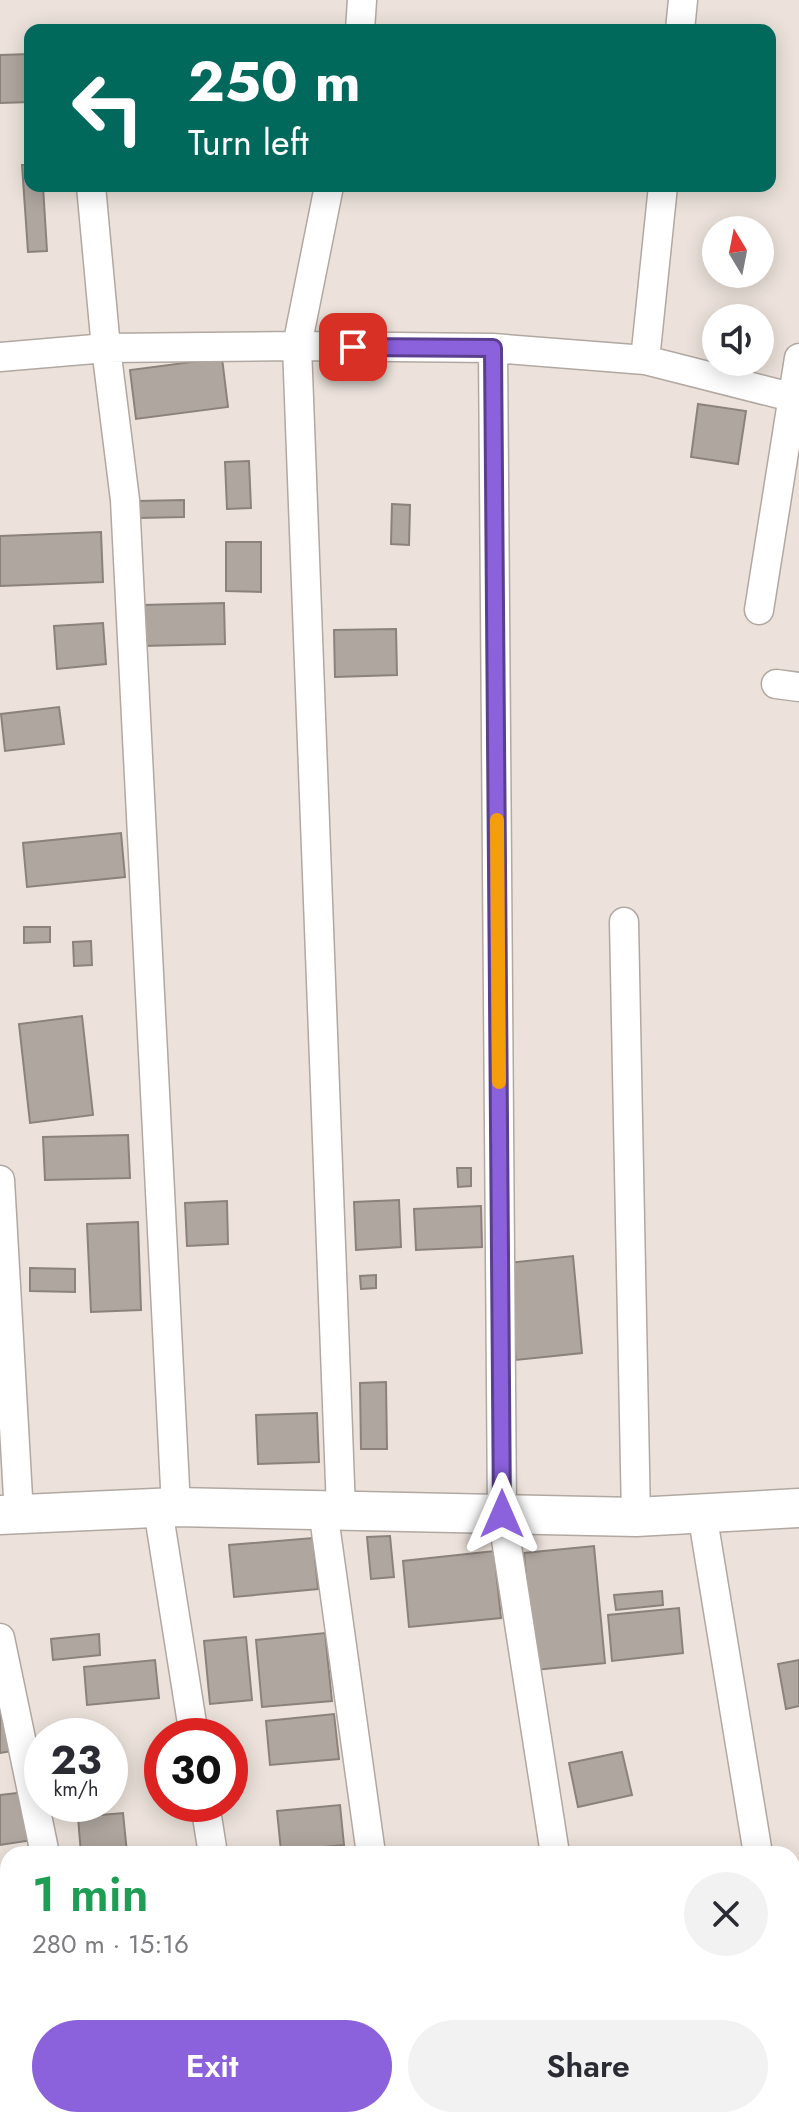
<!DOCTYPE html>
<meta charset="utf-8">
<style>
body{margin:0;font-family:Jost,sans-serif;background:#f2f2f3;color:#2b2b33;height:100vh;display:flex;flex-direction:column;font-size:30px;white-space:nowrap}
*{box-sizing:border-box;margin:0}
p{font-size:26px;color:#7c7c81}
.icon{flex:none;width:44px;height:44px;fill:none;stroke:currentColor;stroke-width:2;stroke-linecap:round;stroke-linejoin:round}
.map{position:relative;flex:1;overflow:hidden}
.panel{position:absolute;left:0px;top:1846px;width:800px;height:282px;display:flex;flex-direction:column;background:#fff;border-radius:24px 24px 0 0;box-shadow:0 4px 20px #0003}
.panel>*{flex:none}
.hud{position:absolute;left:24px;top:24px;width:752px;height:168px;border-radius:16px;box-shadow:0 4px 20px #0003;background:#00695c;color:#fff;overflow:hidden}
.needle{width:52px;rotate:350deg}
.tools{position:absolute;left:702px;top:216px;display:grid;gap:16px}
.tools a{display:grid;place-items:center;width:72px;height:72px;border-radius:50%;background:#fff;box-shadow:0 4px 20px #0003;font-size:40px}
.speed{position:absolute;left:24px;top:1718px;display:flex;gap:16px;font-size:40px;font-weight:700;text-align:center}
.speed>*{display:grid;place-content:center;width:104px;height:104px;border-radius:50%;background:#fff;box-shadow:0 4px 20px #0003;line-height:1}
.speed small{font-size:20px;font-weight:400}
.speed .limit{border:12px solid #d22;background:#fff;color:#111}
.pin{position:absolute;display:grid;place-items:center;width:68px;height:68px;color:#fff;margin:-34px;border-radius:16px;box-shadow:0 4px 12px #0006}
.me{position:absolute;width:88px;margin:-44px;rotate:0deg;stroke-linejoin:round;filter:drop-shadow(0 0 6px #0008)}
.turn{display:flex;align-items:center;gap:28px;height:168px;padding:0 32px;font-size:36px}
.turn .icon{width:104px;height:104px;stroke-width:2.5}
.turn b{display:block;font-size:56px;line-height:68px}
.round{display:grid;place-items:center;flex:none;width:84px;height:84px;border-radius:42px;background:#f2f2f3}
.overview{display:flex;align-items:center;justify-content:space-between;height:136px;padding:0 32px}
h1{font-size:48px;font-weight:600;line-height:60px;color:#1e9e55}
.action{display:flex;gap:16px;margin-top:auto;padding:16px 32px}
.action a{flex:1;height:92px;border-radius:48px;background:#8b61dc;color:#fff;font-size:32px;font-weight:600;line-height:92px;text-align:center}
.action a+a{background:#f2f2f3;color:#2b2b33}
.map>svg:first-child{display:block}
.building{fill:#afa69f;stroke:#8b827c;stroke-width:2}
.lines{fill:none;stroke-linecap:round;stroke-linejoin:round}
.street-casing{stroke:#b1a8a1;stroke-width:31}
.secondary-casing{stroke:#b1a8a1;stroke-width:41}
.street{stroke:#fff;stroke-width:28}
.secondary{stroke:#fff;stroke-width:38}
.route-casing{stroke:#5a3f8f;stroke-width:20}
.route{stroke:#8b61dc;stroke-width:14}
.slow{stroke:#f59e0b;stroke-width:14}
</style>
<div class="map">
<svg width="799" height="2127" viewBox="0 0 799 2127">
<rect width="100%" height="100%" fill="#ece2db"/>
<path class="building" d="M 30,54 L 30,102 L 0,103 L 0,55 Z
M 22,165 L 30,165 L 30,186 L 43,186 L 47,251 L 28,252 Z
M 222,358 L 228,407 L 136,419 L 130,370 Z
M 698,404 L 746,411 L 738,464 L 691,457 Z
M 249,461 L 251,508 L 227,509 L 225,462 Z
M 184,500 L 184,517 L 139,518 L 138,501 Z
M 392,504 L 410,505 L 409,545 L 391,544 Z
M 101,532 L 103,582 L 0,586 L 0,536 Z
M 226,542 L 261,542 L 261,592 L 226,591 Z
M 224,603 L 225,644 L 142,646 L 142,605 Z
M 103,623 L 106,664 L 57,669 L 54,626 Z
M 396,629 L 397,675 L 335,677 L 334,630 Z
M 59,707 L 64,744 L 5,751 L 1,714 Z
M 121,833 L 125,877 L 27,887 L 23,843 Z
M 24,927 L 50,927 L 50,942 L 24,943 Z
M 91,941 L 92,965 L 74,966 L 73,942 Z
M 82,1016 L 93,1115 L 30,1123 L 19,1024 Z
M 128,1135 L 130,1178 L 45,1180 L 43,1137 Z
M 457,1168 L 471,1168 L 471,1186 L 458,1187 Z
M 399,1200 L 401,1247 L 356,1250 L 354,1202 Z
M 227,1201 L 228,1244 L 187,1246 L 185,1203 Z
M 481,1206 L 482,1247 L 416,1250 L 414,1209 Z
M 138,1222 L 141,1310 L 91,1312 L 87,1224 Z
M 573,1256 L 582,1353 L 516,1360 L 507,1263 Z
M 30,1268 L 75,1269 L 75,1292 L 30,1291 Z
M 376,1275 L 376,1288 L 361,1289 L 360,1276 Z
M 386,1382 L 387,1449 L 361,1449 L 360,1383 Z
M 317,1413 L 319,1462 L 258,1464 L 256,1415 Z
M 390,1536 L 394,1577 L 371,1579 L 367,1537 Z
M 313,1538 L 318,1589 L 234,1597 L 229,1545 Z
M 594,1546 L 605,1663 L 535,1670 L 524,1553 Z
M 494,1551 L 501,1618 L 409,1627 L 403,1561 Z
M 662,1591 L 663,1605 L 616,1610 L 614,1595 Z
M 679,1608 L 683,1653 L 612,1661 L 608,1615 Z
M 325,1633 L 332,1701 L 262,1707 L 256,1640 Z
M 99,1634 L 100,1655 L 53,1660 L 51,1639 Z
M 246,1637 L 252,1700 L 210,1704 L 204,1641 Z
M 155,1660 L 159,1698 L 87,1705 L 84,1667 Z
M 799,1660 L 799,1706 L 786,1709 L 778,1664 Z
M 6,1710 L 12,1751 L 0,1753 L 0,1711 Z
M 334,1714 L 339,1759 L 270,1765 L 266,1721 Z
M 622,1752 L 632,1795 L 578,1807 L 569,1763 Z
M 25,1792 L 33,1840 L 0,1845 L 0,1795 Z
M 340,1805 L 344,1845 L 281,1851 L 277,1811 Z
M 123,1813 L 127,1853 L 81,1854 L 78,1817 Z
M 8,1925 L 8,1968 L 0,1969 L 0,1926 Z
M 0,2020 L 5,2051 L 0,2051 Z
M 486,2120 L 557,2120 L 487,2127 Z"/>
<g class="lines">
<g class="street-casing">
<path id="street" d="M 360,30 L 362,0
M 680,30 L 683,0
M 91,186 L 106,348 L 125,500 L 176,1507
M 329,186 L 297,346 L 341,1510
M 493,348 L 502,1514 L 555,1854
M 0,357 L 106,348 L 297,346 L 493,348 L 645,360 L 799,399
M 645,360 L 663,186
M 759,610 L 799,358
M 776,684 L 799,687
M 624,922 L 636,1517
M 0,1180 L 19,1515
M 158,1509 L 194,1736
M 323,1510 L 371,1854
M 702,1513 L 758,1854
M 0,1638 L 45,1854
M 205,1804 L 213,1854
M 101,2120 L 102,2127
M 256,2120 L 257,2127
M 408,2120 L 409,2127
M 597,2120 L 598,2127"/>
</g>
<g class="secondary-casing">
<path id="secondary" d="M 0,1515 L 176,1507 L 636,1517 L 799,1508"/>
</g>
<use href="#street" class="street"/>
<use href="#secondary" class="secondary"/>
</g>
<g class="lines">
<g class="route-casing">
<path id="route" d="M 353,347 L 493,348 L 502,1514"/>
</g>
<use href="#route" class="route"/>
<path class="slow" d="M 497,820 L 499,1082"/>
</g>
</svg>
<div class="tools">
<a><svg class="needle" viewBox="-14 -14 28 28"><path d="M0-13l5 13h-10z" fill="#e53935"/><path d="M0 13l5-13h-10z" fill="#7c7c81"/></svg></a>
<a><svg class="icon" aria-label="sound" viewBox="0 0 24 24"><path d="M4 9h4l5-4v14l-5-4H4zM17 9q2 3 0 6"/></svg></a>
</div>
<div class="speed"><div>23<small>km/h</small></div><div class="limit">30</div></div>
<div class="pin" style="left:353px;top:347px;background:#d93025"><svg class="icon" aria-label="arrive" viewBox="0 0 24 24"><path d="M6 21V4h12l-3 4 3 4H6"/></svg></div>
<svg class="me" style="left:502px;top:1514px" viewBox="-20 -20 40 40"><path d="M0-17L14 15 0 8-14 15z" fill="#8b61dc" stroke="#fff" stroke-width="4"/></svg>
<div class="hud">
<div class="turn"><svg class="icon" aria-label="left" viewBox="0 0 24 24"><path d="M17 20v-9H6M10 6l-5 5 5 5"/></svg><div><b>250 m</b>Turn left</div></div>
</div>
<section class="panel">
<div class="overview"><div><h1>1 min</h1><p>280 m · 15:16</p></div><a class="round"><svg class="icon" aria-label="close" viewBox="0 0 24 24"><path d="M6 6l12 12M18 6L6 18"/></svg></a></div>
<div class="action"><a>Exit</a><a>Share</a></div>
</section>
</div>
